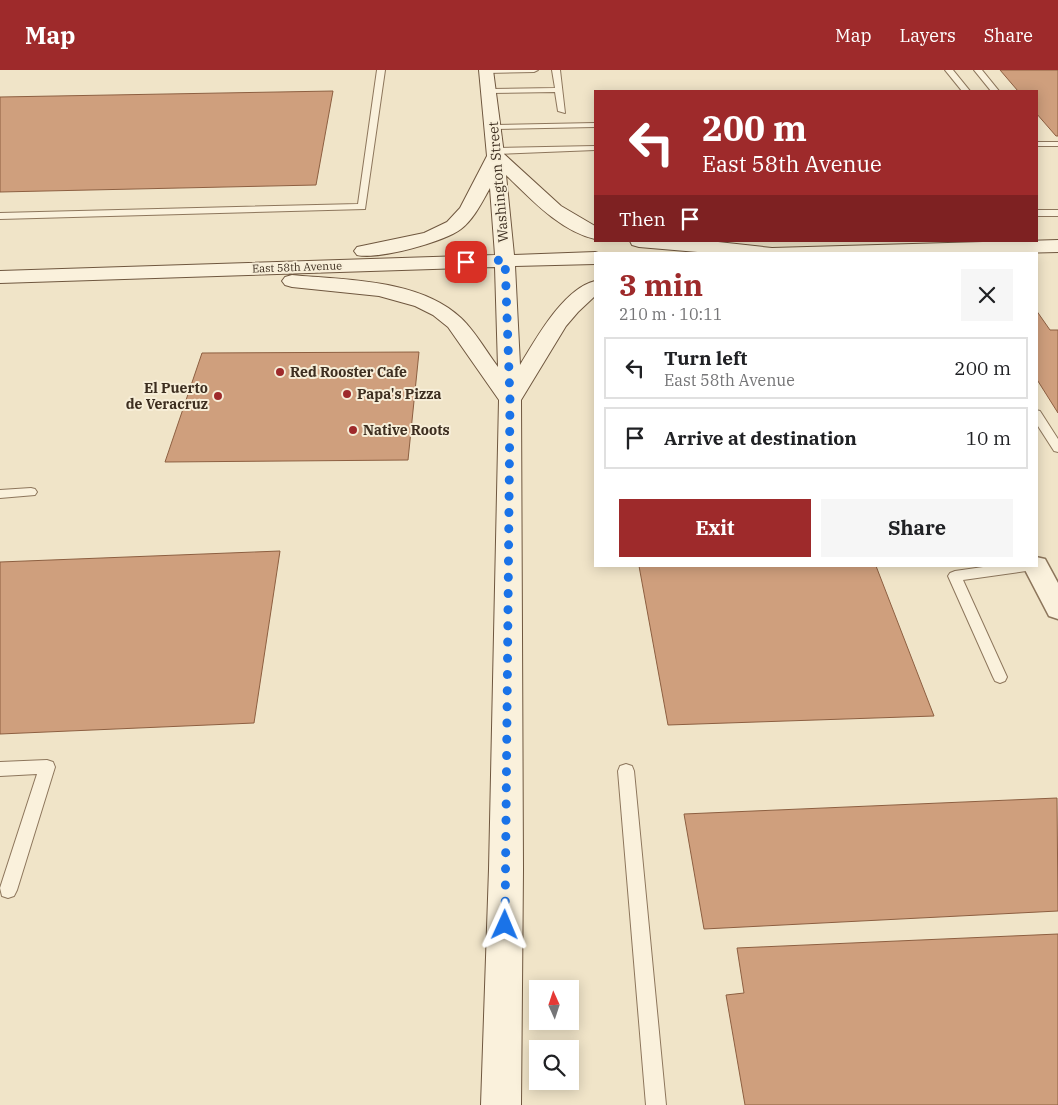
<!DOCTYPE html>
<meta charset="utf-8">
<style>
body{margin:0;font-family:"IBM Plex Serif",serif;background:#f6f6f6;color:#202124;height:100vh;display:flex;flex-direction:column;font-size:19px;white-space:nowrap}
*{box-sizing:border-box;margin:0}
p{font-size:16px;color:#757577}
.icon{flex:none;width:28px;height:28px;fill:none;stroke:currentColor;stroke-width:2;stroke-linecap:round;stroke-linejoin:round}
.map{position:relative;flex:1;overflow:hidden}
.details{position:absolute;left:594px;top:182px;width:444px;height:315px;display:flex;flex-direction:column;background:#fff;border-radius:0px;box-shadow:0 2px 12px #0003}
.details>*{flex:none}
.banner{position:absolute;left:594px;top:20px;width:444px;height:152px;border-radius:0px;box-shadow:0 2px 12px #0003;background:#9e2a2b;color:#fff;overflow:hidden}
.needle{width:32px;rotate:357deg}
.tools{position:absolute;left:529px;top:910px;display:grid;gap:10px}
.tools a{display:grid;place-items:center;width:50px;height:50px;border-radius:0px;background:#fff;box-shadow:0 2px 12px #0003;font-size:25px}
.pin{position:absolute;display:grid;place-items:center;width:42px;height:42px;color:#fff;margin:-21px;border-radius:10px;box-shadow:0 2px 8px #0006}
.me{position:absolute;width:55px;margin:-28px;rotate:1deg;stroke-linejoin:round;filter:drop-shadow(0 0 4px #0008)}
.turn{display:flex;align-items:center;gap:18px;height:105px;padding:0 25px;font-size:22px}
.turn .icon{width:65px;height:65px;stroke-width:2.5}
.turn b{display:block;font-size:35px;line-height:42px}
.then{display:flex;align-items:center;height:48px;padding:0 25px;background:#0003;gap:10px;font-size:19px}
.round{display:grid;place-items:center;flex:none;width:52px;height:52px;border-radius:0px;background:#f6f6f6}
.headline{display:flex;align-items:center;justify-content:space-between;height:85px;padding:0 25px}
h1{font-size:30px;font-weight:700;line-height:38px;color:#9e2a2b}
.button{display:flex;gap:10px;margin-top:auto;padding:10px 25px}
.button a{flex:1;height:58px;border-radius:0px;background:#9e2a2b;color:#fff;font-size:20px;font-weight:700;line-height:58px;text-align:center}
.button a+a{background:#f6f6f6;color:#202124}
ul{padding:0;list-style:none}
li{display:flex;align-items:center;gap:15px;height:62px;margin:0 10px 8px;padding:0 15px;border:2px solid #e0e0e0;border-radius:0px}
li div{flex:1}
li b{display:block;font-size:19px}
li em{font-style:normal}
header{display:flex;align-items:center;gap:30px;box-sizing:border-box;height:70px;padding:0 25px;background:#9e2a2b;color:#fff}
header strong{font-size:24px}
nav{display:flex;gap:28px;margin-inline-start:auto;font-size:18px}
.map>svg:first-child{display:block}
.building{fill:#cf9f7d;stroke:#8d5f41}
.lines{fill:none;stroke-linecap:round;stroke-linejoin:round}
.service-casing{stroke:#8d765c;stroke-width:2}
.minor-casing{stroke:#8d765c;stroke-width:3}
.secondary-casing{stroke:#6f573f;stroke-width:2}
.service{fill:#faf1dc;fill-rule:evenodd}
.minor{fill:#faf1dc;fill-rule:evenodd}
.secondary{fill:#faf1dc;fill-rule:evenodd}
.route{stroke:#1a73e8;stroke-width:9;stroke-dasharray:0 16.2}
.poi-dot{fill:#9e2a2b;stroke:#f7eed8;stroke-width:2}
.labels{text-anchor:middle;stroke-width:4;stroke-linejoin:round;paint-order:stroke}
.far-street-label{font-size:11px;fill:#3d2e20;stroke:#f7eed8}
.street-label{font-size:14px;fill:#3d2e20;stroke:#f7eed8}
.poi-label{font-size:14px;font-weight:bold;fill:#3d2e20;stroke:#f7eed8;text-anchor:start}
</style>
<header>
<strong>Map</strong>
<nav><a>Map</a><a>Layers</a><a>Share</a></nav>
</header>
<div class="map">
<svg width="1058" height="1035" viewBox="0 0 1058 1035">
<rect width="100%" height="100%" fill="#f0e4c8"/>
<path class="building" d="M 1000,0 L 1058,0 L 1058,66 L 1056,66 L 1036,43 L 1036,21 L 1018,21 Z
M 333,21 L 316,115 L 0,122 L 0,27 Z
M 1036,240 L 1050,260 L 1058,260 L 1058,343 L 1036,308 Z
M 419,282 L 408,390 L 165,392 L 202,283 Z
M 280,481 L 254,653 L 0,664 L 0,492 Z
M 639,496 L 876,496 L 934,646 L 668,655 Z
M 1057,728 L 1058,841 L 704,859 L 684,744 Z
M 1058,864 L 1058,1035 L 745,1035 L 726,925 L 744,923 L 737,878 Z"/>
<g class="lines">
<g class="service-casing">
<path id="service" d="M 377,0 L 385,0 L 365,139 L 0,149 L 0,143 L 358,134 Z
M 484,0 L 538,0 L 534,2 L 487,3 Z
M 552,0 L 560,0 L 565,43 L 558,41 L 555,22 L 490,23 L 486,21 L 490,19 L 555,18 Z
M 945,0 L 953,0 L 970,21 L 962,21 Z
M 974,0 L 982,0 L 999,21 L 991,21 Z
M 595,53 L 595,57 L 494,59 L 490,57 L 494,55 Z
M 1036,72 L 1058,72 L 1058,76 L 1036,76 Z
M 595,76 L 595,80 L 496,84 L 492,81 L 496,78 Z
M 1036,140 L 1058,140 L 1058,146 L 1036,146 Z
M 1036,340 L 1040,341 L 1058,369 L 1058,382 L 1054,381 L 1036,353 Z
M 31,418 L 35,419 L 37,422 L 35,425 L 0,428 L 0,420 Z
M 990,496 L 1033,496 L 1031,499 L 1026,501 L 963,510 L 1007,607 L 1005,611 L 1000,613 L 995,611 L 993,607 L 948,506 L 950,503 L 955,501 Z
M 47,690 L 53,692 L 55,697 L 17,820 L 14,826 L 8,828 L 2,826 L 0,818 L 37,704 L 0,706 L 0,692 Z
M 626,694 L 632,696 L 634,701 L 666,1035 L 646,1035 L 618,701 L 620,696 Z"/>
</g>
<g class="minor-casing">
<path id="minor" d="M 1036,487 L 1045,489 L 1058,513 L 1058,549 L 1049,546 L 1023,496 L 1036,496 Z"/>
</g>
<g class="secondary-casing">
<path id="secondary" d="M 479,0 L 493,0 L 504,84 L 561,136 L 595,156 L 595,169 C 559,160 532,130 506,105 L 514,185 L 595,182 L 601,184 L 595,184 L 595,194 L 515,196 L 520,295 C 536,269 563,219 595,211 L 595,226 L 578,242 L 566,256 L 521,330 L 523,799 L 521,1035 L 481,1035 L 489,799 L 499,330 L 448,257 L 433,245 L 415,236 L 379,226 L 292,217 L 285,215 L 282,211 L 285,207 L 292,205 C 345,210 420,209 461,248 C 475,261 486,281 498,297 L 495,197 L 0,213 L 0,201 L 495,185 L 490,118 C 482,132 474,149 461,159 C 444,172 378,190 357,185 L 354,181 L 357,177 L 424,163 L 447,152 L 460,138 L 487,86 Z
M 1058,170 L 1058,182 L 980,184 L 721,184 L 639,177 L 632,175 L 630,171 L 709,171 L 772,178 Z"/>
</g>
<use href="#service" class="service"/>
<use href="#minor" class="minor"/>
<use href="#secondary" class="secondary"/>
</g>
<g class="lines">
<path class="route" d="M 466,192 L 505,190 L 510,330 L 505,855"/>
</g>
<g class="poi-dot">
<circle cx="280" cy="302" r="5"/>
<circle cx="347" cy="324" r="5"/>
<circle cx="218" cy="326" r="5"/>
<circle cx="353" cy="360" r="5"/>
</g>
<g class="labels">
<g class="far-street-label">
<text transform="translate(297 197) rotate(-2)" y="4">East 58th Avenue</text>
</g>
<g class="street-label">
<text transform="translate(498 112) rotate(-95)" y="5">Washington Street</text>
</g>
<g class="poi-label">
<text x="290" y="307">Red Rooster Cafe</text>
<text x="208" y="323" text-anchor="end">El Puerto<tspan x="208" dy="16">de Veracruz</tspan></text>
<text x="357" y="329">Papa's Pizza</text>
<text x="363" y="365">Native Roots</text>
</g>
</g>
</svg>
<div class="tools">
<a><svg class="needle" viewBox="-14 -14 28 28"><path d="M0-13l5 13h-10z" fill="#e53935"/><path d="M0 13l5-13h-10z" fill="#757577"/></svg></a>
<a><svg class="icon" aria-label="search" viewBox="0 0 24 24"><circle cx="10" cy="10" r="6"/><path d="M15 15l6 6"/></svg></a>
</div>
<div class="pin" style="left:466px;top:192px;background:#d93025"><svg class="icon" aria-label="arrive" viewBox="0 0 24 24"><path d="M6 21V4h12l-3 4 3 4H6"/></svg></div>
<svg class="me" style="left:505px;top:855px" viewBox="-20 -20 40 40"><path d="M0-17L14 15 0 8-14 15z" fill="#1a73e8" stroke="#fff" stroke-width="4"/></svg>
<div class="banner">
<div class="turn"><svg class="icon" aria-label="left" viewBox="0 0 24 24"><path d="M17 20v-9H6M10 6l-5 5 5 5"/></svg><div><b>200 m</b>East 58th Avenue</div></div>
<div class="then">Then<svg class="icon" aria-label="arrive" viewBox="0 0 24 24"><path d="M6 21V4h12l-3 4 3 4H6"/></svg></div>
</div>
<section class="details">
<div class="headline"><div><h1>3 min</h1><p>210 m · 10:11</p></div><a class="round"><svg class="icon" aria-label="close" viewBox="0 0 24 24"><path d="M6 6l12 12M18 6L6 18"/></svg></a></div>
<ul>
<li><svg class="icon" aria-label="left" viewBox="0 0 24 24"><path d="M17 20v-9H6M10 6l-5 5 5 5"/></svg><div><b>Turn left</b><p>East 58th Avenue</p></div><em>200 m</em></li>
<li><svg class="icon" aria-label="arrive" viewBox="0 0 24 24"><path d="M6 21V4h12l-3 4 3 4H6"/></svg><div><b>Arrive at destination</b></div><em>10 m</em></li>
</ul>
<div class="button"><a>Exit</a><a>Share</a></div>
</section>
</div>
